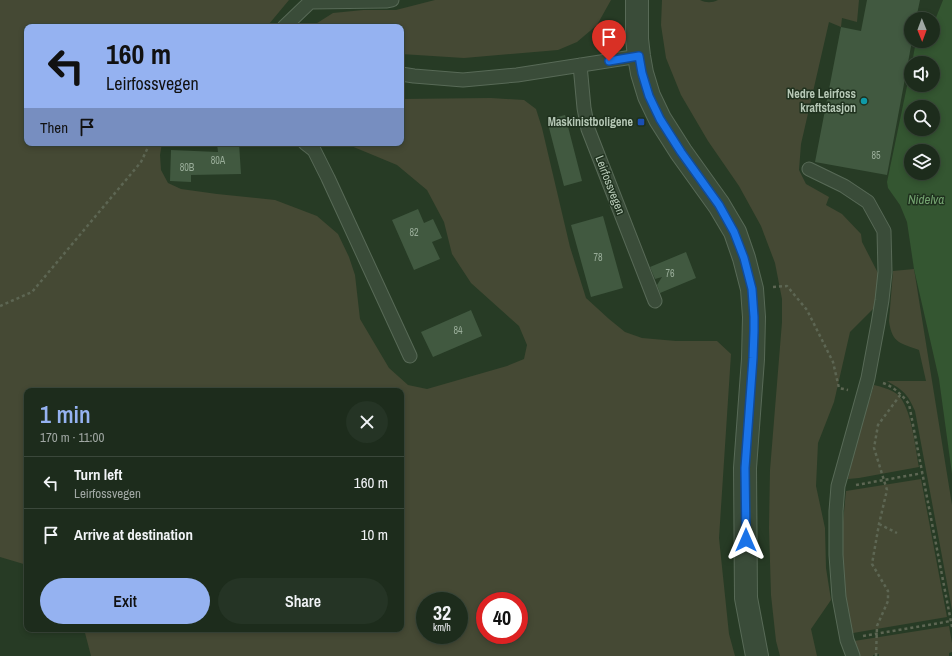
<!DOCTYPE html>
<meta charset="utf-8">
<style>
body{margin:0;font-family:"Archivo Narrow",sans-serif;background:#253425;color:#f1f3f6;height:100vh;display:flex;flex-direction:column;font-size:15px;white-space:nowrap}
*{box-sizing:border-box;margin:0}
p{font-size:13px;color:#a0a7a3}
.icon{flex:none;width:22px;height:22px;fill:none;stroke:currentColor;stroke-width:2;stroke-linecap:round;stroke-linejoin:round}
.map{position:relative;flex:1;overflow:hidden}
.panel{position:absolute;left:24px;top:388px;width:380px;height:244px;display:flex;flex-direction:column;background:#1d2c1c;border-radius:8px;box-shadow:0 2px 6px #0003,0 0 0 1px #3b483b}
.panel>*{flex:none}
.guide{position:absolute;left:24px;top:24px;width:380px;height:122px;border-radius:8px;box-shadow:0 2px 6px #0003,0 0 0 1px #3b483b;background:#95b2f1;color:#111;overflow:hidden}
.needle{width:26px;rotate:179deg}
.buttons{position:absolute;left:904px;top:12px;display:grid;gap:8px}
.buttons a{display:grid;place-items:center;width:36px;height:36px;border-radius:50%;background:#1d2c1c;box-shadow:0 2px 6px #0003,0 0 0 1px #3b483b;font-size:20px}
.speed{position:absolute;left:416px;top:592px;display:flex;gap:8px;font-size:20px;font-weight:700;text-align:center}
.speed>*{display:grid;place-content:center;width:52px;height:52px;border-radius:50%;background:#1d2c1c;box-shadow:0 2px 6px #0003,0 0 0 1px #3b483b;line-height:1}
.speed small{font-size:10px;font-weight:400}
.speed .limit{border:6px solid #d22;background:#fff;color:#111}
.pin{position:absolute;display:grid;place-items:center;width:34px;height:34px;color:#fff;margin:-41px -17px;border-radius:50% 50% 50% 0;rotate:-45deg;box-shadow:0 0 4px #0007}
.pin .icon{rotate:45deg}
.me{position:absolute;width:44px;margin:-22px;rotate:0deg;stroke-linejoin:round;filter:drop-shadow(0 0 3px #0008)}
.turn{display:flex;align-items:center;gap:14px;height:84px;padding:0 16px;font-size:18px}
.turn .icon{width:52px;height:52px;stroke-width:2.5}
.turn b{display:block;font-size:28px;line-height:34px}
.then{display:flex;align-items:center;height:38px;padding:0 16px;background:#0003;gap:8px;font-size:15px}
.round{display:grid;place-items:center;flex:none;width:42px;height:42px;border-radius:21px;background:#253425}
.overview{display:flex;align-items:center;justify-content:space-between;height:68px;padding:0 16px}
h1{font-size:24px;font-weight:600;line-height:30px;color:#95b2f1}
.button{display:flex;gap:8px;margin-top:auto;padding:8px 16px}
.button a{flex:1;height:46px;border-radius:24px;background:#95b2f1;color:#111;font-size:16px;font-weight:600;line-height:46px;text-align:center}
.button a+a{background:#253425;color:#f1f3f6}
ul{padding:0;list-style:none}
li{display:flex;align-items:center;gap:12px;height:52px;padding:0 16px;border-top:1px solid #3b483b}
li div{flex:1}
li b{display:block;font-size:15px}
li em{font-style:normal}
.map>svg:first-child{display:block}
.green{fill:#454934;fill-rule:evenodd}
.water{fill:#345631;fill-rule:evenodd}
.building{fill:#415940}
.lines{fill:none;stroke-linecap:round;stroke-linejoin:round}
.service-casing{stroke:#586a57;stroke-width:15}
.tertiary-casing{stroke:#586a57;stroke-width:24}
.path{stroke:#5d6653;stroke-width:2.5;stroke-dasharray:3 3;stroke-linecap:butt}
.service{stroke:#3a4c39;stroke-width:13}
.tertiary{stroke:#3a4c39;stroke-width:22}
.route-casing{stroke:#114b97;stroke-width:10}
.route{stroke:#1a73e8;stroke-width:7}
.culture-dot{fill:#0f9aa8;stroke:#1f311e;stroke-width:1.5}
.transit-dot{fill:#1a4fb4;stroke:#1f311e;stroke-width:1.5}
.labels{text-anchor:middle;stroke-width:3;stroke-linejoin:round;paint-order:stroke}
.number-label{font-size:10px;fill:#98ac98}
.poi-label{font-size:12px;font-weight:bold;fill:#b5c7b5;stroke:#1f311e;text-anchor:end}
.street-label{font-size:12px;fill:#b5c7b5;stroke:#1f311e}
.water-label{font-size:13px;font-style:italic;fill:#74a370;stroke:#1f311e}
</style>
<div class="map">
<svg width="952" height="656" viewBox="0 0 952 656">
<rect width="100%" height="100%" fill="#273b25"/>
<path class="green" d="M 0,0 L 289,0 L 269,24 L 263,27 L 27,27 L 27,143 L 162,143 L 160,155 L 161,170 L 168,183 L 181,189 L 217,194 L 275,200 L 317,216 L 338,234 L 349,257 L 355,275 L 360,319 L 389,368 L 408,385 L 427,389 L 507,366 L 524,359 L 527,345 L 519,326 L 471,283 L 452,254 L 444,222 L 427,190 L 397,165 L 344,143 L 401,143 L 401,99 L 491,98 L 524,100 L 536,109 L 542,128 L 570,247 L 586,298 L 609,319 L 625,332 L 642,338 L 676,341 L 717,341 L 731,354 L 719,538 L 729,634 L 735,656 L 91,656 L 84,629 L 401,629 L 401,391 L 27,391 L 27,565 L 0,557 ZM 425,601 L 459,601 L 459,635 L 425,635 ZM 485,601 L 519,601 L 519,635 L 485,635 Z
M 435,0 L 611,0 L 597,25 L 577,42 L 558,50 L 464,58 L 401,54 L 401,27 L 313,27 L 314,25 L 333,13 L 363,10 L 396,10 Z
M 662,0 L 700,0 C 706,3 712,3 718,0 L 859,0 L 857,22 L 842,18 L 841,27 L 829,22 L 801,144 L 799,170 L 806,184 L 829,197 L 826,205 L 842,214 L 861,234 L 862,242 L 878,273 L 876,306 L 850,332 L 834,402 L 818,443 L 816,486 L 825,528 L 826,568 L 831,600 L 811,629 L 817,656 L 780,656 L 776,641 L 771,595 L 769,528 L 770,470 L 782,322 L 782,299 L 775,263 L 761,226 L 739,186 L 708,141 L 681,95 L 666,58 L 661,25 Z
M 914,269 L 952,505 L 952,610 L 915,411 C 908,394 903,390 887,381 L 926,381 L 919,350 C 901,343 892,344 889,321 L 893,271 Z
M 874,385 C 882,387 890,389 897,394 C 912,407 915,448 919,467 L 859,478 L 848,479 L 856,442 Z
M 921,479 L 947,617 L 853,633 L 847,613 L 845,599 L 843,562 L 842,532 L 846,491 Z
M 949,626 L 952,643 L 952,652 L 949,653 L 949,656 L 879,656 L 879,654 L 873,655 L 873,656 L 860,656 L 854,641 Z"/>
<path class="water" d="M 943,0 L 952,0 L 952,474 L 939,379 L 914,269 L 907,222 L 900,205 L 888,188 L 887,182 L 911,67 L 911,85 L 933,85 L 933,63 L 912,63 L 916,41 L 933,41 L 933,25 ZM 911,107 L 933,107 L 933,129 L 911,129 ZM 911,151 L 933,151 L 933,173 L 911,173 Z"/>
<path class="building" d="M 867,0 L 920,0 L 916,19 L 911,19 L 911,41 L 912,41 L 887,175 L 815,162 L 841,27 L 861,31 Z
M 565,115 L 582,181 L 564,186 L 547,120 Z
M 239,143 L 241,174 L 191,175 L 191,182 L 170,181 L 171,150 L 218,152 L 217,144 Z
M 418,209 L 424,223 L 433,219 L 442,238 L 432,242 L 440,259 L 414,270 L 392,220 Z
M 603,216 L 623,288 L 591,297 L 571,225 Z
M 686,252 L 696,278 L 660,293 L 657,285 L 662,277 L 655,279 L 650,267 Z
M 471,310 L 482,336 L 433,357 L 421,332 Z"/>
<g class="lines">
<g class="service-casing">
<path id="service" d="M 284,27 L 310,2 L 387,1 L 392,0
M 580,65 L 584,108 L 588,129 L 655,301
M 401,74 L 414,76 L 463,80 L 517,75 L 639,56
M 305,143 L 314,150 L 328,178 L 410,356
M 809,169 L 844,186 L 868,202 L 884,231 L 885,272 L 882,300 L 878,324 L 868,378 L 838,486 L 836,511 L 836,555 L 839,597 L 847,640 L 853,656"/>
</g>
<g class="tertiary-casing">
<path id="tertiary" d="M 637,0 L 637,39 L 639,56 L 642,73 L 649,96 L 660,119 L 681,152 L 719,205 L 735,232 L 744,258 L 752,289 L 754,317 L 753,359 L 745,468 L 746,598 L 757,656"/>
</g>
<path class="path" d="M 773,287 L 787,286 L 807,310 L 833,362 L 839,388 L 848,390
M 0,306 L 32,292 L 141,162 L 150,143
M 883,383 C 894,387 902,395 909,404 L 952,627
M 856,485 L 923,473
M 879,524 L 897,533
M 863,636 L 951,621
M 876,656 L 877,626 L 888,601 L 888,591 L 872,564 L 879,524 L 887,490 L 874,448 L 878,425 L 901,394"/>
<use href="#service" class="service"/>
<use href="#tertiary" class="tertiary"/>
</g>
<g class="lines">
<g class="route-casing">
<path id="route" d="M 609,61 L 639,56 L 642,73 L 649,96 L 660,119 L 681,152 L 719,205 L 734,232 L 744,258 L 752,289 L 754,317 L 754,331 L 753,358 L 745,468 L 746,540"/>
</g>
<use href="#route" class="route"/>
</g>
<circle class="culture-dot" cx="864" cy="101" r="4"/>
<rect class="transit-dot" x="637" y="118" width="8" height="8" rx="2"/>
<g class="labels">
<g class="number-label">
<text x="876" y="159">85</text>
<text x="218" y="164">80A</text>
<text x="187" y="171">80B</text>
<text x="414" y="236">82</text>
<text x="598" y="261">78</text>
<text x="670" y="277">76</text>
<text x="458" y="334">84</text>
</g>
<g class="poi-label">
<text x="856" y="98">Nedre Leirfoss<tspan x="856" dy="14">kraftstasjon</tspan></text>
<text x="633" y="126">Maskinistboligene</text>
</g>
<g class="street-label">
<text transform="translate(610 185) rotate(69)" y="4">Leirfossvegen</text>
</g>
<g class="water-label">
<text x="926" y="204">Nidelva</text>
</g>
</g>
</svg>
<div class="buttons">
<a><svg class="needle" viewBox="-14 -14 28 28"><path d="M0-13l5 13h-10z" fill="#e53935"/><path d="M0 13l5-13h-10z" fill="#a0a7a3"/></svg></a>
<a><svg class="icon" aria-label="sound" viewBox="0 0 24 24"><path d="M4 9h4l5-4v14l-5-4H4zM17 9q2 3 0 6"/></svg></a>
<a><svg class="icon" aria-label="search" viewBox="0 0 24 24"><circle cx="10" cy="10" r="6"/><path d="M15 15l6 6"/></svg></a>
<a><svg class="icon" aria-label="layers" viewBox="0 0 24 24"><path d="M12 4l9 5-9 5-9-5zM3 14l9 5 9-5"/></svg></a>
</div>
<div class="speed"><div>32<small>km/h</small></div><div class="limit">40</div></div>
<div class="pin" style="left:609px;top:61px;background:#d93025"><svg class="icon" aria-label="arrive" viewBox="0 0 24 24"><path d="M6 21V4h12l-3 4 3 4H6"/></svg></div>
<svg class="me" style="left:746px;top:540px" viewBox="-20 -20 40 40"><path d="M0-17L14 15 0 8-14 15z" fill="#1a73e8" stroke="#fff" stroke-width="4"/></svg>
<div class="guide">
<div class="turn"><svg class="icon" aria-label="left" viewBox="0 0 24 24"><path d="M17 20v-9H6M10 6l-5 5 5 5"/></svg><div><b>160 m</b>Leirfossvegen</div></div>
<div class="then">Then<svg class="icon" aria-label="arrive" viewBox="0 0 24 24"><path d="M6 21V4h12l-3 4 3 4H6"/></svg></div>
</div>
<section class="panel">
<div class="overview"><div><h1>1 min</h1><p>170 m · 11:00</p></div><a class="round"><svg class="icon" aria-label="close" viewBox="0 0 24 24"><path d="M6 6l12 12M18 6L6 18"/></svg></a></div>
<ul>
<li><svg class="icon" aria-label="left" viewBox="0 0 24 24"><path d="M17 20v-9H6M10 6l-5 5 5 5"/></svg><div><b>Turn left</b><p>Leirfossvegen</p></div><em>160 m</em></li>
<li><svg class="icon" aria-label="arrive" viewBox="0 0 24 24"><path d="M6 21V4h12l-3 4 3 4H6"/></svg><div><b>Arrive at destination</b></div><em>10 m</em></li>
</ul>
<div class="button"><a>Exit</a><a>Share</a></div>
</section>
</div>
